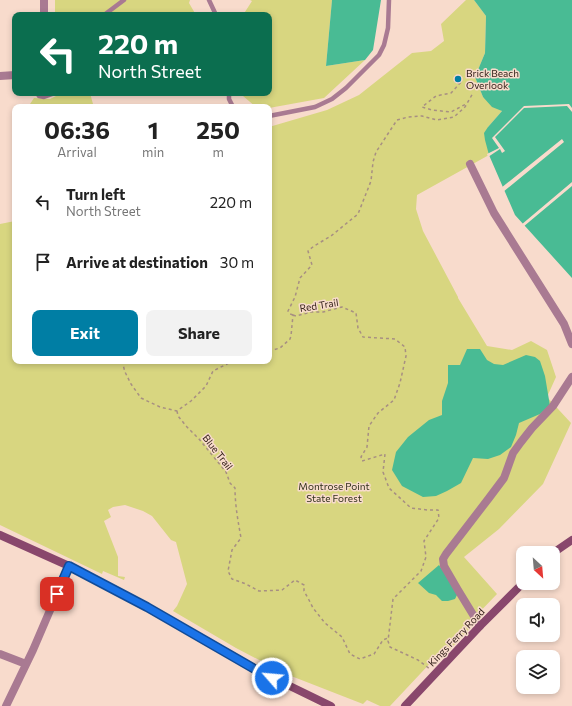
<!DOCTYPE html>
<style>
body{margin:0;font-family:Commissioner,sans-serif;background:#f2f2f2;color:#222;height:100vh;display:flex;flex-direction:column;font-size:15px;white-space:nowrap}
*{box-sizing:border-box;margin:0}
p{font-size:13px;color:#767676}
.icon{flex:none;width:22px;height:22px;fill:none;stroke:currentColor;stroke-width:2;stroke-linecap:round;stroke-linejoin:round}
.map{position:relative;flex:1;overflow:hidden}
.panel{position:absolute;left:12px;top:104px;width:260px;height:260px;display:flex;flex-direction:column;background:#fff;border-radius:8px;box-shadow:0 2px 6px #0003}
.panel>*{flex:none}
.banner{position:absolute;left:12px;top:12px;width:260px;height:84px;border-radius:8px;box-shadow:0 2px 6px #0003;background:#0b6e4f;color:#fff;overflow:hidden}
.needle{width:26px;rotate:154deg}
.fabs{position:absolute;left:516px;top:546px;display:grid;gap:8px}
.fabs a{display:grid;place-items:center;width:44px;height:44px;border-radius:8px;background:#fff;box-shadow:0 2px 6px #0003;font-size:20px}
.pin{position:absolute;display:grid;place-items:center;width:34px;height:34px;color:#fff;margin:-17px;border-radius:8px;box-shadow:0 2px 6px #0006}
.me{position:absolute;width:44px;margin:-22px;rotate:297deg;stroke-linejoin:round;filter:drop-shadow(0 0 3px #0008)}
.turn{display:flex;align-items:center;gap:14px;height:84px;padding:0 20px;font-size:18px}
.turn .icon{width:52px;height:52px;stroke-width:2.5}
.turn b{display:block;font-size:28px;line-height:34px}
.eta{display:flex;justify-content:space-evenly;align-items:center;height:68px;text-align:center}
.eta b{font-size:24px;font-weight:700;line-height:28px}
.cta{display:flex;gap:8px;margin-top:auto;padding:8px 20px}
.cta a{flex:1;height:46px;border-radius:8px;background:#007ea4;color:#fff;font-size:16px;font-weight:700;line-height:46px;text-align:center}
.cta a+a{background:#f2f2f2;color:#222}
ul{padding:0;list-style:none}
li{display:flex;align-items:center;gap:12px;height:60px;padding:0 20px}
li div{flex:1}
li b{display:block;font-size:15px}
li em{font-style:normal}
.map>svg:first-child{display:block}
.green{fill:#d8d680}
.water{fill:#49bb94}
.pier{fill:#f8dbcc}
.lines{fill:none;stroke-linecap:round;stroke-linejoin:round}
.path{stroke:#a78f82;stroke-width:1.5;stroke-dasharray:3 3;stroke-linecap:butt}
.lane{stroke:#a97a92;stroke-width:4.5}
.street{stroke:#a97a92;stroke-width:8}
.secondary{stroke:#89476c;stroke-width:8}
.route-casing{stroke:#114b97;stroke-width:10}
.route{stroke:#1a73e8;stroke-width:7}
.poi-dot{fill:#007ea4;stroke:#f8dbcc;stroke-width:1.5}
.labels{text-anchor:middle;stroke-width:3;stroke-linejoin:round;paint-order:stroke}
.poi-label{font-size:10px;fill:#301e16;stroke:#f8dbcc;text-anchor:start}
.street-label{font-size:10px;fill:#301e16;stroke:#f8dbcc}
.park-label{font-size:10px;fill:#30301a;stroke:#f8dbcc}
</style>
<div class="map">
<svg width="572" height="706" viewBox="0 0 572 706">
<rect width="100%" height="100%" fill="#f8dbcc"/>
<path class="green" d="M 55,0 L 190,0 L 189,3 L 196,15 L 55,15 Z
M 250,0 L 332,0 L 326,66 L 365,60 L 324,98 L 269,108 L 269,107 L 256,107 L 243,96 L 243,93 L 269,93 L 269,15 L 243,15 L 252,1 Z
M 466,0 L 474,0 L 486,16 L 485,53 L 475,77 L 483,97 L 502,111 L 488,127 L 489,155 L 417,195 L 416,209 L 423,231 L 458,297 L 458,298 L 487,346 L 512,350 L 531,341 L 547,350 L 556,377 L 547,397 L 571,423 L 543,484 L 499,529 L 464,557 L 497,594 L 471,621 L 473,625 L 440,660 L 436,657 L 390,706 L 380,706 L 367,700 L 363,704 L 286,674 L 236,648 L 173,611 L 177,606 L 187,584 L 176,542 L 171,540 L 152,516 L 143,511 L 125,505 L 113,507 L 108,510 L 111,517 L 104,521 L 118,557 L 118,576 L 125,577 L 124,580 L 103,571 L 102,574 L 0,525 L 0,224 L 15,221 L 15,361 L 269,361 L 269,127 L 327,110 L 359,95 L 412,53 L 431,51 L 444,41 L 441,24 Z
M 62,93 L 90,93 L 93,104 L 95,107 L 28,107 L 34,98 L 50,99 Z"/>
<path class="water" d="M 332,0 L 381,0 L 373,50 L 365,60 L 326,66 Z
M 474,0 L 572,0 L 572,278 L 515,215 L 489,155 L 485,140 L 484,133 L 488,127 L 502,111 L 492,107 L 483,97 L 475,77 L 485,53 L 486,16 Z
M 467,349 L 480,349 L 487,360 L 494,364 L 503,365 L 526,355 L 535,357 L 540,361 L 545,376 L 550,406 L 540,414 L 519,423 L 516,435 L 511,447 L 500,455 L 488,459 L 473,458 L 461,483 L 447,491 L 436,496 L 423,497 L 402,486 L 392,470 L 396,452 L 408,437 L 429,420 L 442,415 L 442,401 L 448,383 L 448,365 L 460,365 Z
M 439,565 L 458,593 L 455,599 L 448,601 L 442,601 L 436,595 L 429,593 L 418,583 Z"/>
<path class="pier" d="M 569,104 L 572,108 L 572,112 L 567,106 L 524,108 L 495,137 L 505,151 L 502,153 L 500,149 L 488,157 L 487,154 L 499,148 L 492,138 L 524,106 Z
M 562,139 L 564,142 L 503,192 L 501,188 Z
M 572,182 L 572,186 L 523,227 L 521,225 Z"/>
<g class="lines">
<path class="path" d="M 457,82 L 459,84 L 461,82 L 451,93 L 436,96 L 422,107 L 432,110 L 451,112 L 466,104
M 293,315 L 296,316 L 311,312 L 323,312 L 342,307 L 356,313 L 358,328 L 363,337 L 395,339 L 405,347 L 406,356 L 400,383 L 394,400 L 378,413 L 369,426 L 367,447 L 361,457 L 362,461 L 385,454 L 383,472 L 389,488 L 411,508 L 428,510 L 438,510 L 439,518 L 424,541 L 426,557 L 421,571 L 393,599 L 388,641 L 390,647 L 418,660 L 430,669
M 293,315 L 290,314 L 288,311 L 295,297 L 300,278 L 312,265 L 308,251 L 314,246 L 331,236 L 358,214 L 371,181 L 373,162 L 376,152 L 397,120 L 408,117 L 422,116 L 437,120 L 454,117 L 465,107 L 473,93
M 269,351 L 280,348 L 290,339 L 291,336 L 293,315
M 122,361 L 125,372 L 131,384 L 141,398 L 160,407 L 177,411 L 191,401 L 206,386 L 213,371 L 233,361
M 177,411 L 178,416 L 187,427 L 199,439 L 226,472 L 230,483 L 235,488 C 235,505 238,521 241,538 L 232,550 L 228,571 L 232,579 L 246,584 L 259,591 L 282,590 L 295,580 L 304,585 L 304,591 L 309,600 L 313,608 L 325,623 L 342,637 L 350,654 L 360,659 L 374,654 L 383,640 L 388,638"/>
<path class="lane" d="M 209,0 L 216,15
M 104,15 L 124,0
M 37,93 L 39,96 L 44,97 L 55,93
M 229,93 L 229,99 L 233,107
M 269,116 L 315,107 L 332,99 L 346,88 L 379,55 L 384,45 L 388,28 L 389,0"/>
<path class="street" d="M 44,15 L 44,0
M 0,76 L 15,75
M 470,164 L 494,213 L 564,324 L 572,344
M 480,626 L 458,590 L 444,566 L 443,559 L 446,554 L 489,498 L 504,478 L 513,453 L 521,442 L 532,428 L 553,406 L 572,377
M 0,654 L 26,664
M 6,706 L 33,650 L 69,566"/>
<path class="secondary" d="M 0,535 L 69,566 L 147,607 L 259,671 L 331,706
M 553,553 L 572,540
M 405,706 L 480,626 L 523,583"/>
</g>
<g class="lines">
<g class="route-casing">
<path id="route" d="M 57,594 L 69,566 L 147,607 L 258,671 L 272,678"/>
</g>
<use href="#route" class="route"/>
</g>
<circle class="poi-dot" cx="458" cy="79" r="4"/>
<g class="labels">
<g class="poi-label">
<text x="466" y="77">Brick Beach<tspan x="466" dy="12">Overlook</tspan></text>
</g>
<g class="street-label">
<text transform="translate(319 305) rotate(-9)" y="4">Red Trail</text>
<text transform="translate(218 452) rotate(52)" y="4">Blue Trail</text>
<text transform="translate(456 637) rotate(-46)" y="4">Kings Ferry Road</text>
</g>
<g class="park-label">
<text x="334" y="490">Montrose Point<tspan x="334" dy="12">State Forest</tspan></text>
</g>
</g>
</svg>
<div class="fabs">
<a><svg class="needle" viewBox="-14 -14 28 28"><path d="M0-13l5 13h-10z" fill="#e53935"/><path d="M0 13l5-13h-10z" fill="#767676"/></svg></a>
<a><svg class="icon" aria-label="sound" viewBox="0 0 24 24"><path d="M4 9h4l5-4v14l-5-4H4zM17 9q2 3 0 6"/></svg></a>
<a><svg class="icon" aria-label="layers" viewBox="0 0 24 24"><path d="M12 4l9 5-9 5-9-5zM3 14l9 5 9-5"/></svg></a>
</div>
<div class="pin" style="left:57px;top:594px;background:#d93025"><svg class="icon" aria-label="arrive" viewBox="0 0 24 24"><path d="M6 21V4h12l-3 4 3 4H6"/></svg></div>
<svg class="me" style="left:272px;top:678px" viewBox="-20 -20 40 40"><circle r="17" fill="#1a73e8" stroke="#fff" stroke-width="3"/><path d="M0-11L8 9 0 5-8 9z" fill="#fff"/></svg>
<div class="banner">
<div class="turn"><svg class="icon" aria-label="left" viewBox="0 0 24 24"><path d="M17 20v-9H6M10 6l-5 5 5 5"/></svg><div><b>220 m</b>North Street</div></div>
</div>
<section class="panel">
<div class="eta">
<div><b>06:36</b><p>Arrival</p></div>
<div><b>1</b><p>min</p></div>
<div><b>250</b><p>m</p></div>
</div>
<ul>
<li><svg class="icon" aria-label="left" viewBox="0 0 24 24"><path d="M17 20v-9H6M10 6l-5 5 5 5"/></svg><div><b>Turn left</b><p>North Street</p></div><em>220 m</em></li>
<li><svg class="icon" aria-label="arrive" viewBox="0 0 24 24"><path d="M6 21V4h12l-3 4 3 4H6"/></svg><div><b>Arrive at destination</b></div><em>30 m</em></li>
</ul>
<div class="cta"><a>Exit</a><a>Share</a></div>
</section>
</div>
